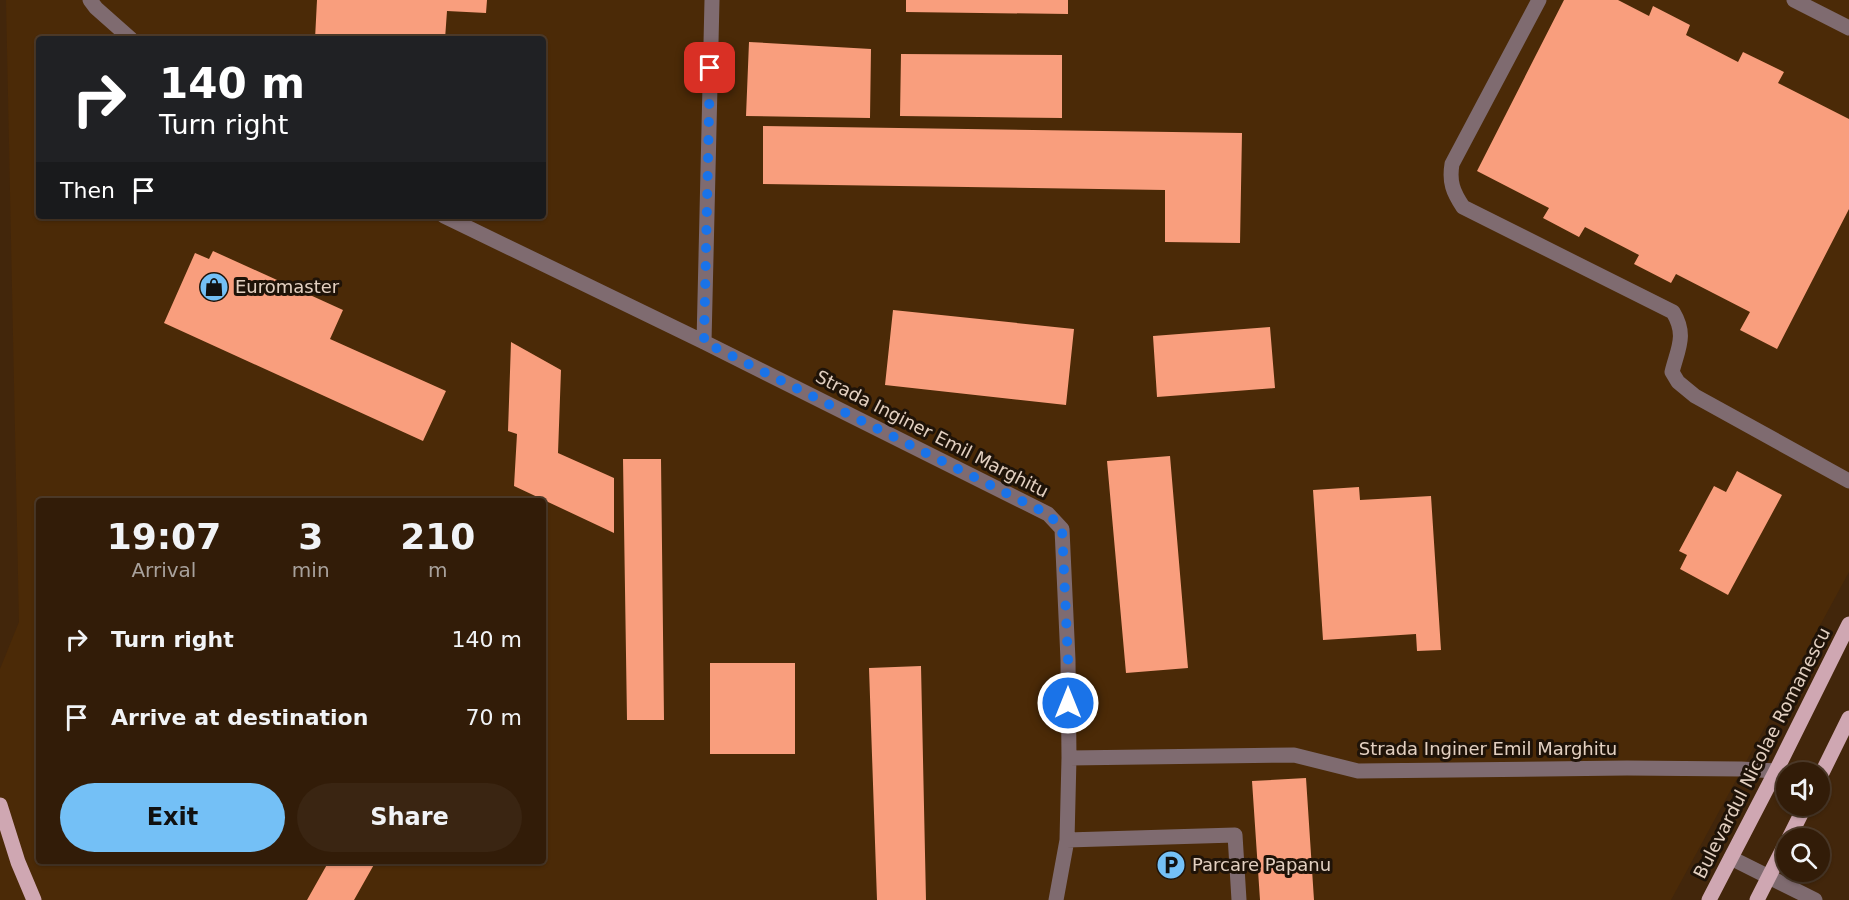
<!DOCTYPE html>
<style>
body{margin:0;font-family:"DejaVu Sans",sans-serif;background:#3a2512;color:#f1f3f6;height:100vh;display:flex;flex-direction:column;font-size:22px;white-space:nowrap}
*{box-sizing:border-box;margin:0}
p{font-size:20px;color:#a8a19c}
.icon{flex:none;width:33px;height:33px;fill:none;stroke:currentColor;stroke-width:2;stroke-linecap:round;stroke-linejoin:round}
.map{position:relative;flex:1;overflow:hidden}
.panel{position:absolute;left:36px;top:498px;width:510px;height:366px;display:flex;flex-direction:column;background:#321c08;border-radius:6px;box-shadow:0 2px 4px #0004,0 0 0 2px #4d3a29}
.panel>*{flex:none}
.banner{position:absolute;left:36px;top:36px;width:510px;height:183px;border-radius:6px;box-shadow:0 2px 4px #0004,0 0 0 2px #4d3a29;background:#202124;color:#fff;overflow:hidden}
.fabs{position:absolute;left:1776px;top:762px;display:grid;gap:12px}
.fabs a{display:grid;place-items:center;width:54px;height:54px;border-radius:50%;background:#321c08;box-shadow:0 2px 4px #0004,0 0 0 2px #4d3a29;font-size:30px}
.pin{position:absolute;display:grid;place-items:center;width:51px;height:51px;color:#fff;margin:-26px;border-radius:12px;box-shadow:0 3px 9px #0006}
.me{position:absolute;width:66px;margin:-33px;rotate:0deg;stroke-linejoin:round;filter:drop-shadow(0 0 4px #0008)}
.turn{display:flex;align-items:center;gap:21px;height:126px;padding:0 24px;font-size:27px}
.turn .icon{width:78px;height:78px;stroke-width:2.5}
.turn b{display:block;font-size:42px;line-height:51px}
.then{display:flex;align-items:center;height:57px;padding:0 24px;background:#0003;gap:12px;font-size:22px}
.eta{display:flex;justify-content:space-evenly;align-items:center;height:102px;text-align:center}
.eta b{font-size:36px;font-weight:700;line-height:42px}
.button{display:flex;gap:12px;margin-top:auto;padding:12px 24px}
.button a{flex:1;height:69px;border-radius:36px;background:#74c0f6;color:#111;font-size:24px;font-weight:700;line-height:69px;text-align:center}
.button a+a{background:#3a2512;color:#f1f3f6}
ul{padding:0;list-style:none}
li{display:flex;align-items:center;gap:18px;height:78px;padding:0 24px}
li div{flex:1}
li b{display:block;font-size:22px}
li em{font-style:normal}
.map>svg:first-child{display:block}
.built{fill:#4b2a07;fill-rule:evenodd}
.building{fill:#f99e7d}
.lines{fill:none;stroke-linecap:round;stroke-linejoin:round}
.minor{stroke:#7f6b70;stroke-width:15}
.major{stroke:#cfa7b2;stroke-width:15}
.route{stroke:#1a73e8;stroke-width:10;stroke-dasharray:0 18}
.labels{text-anchor:middle;stroke-width:6;stroke-linejoin:round;paint-order:stroke}
.poi-label{font-size:18px;fill:#e3d0c1;stroke:#1f1308;text-anchor:start}
.street-label{font-size:18px;fill:#e3d0c1;stroke:#1f1308}
</style>
<div class="map">
<svg width="1849" height="900" viewBox="0 0 1849 900">
<rect width="100%" height="100%" fill="#42260b"/>
<path class="built" d="M 6,0 L 1849,0 L 1849,572 L 1671,900 L 0,900 L 0,669 L 19,622 ZM 39,39 L 543,39 L 543,216 L 39,216 ZM 39,501 L 543,501 L 543,861 L 39,861 Z"/>
<path class="building" d="M 317,0 L 487,0 L 486,13 L 447,11 L 445,39 L 315,39 Z
M 906,0 L 1068,0 L 1068,14 L 906,12 Z
M 1564,0 L 1618,0 L 1649,16 L 1653,6 L 1690,25 L 1686,35 L 1738,62 L 1743,52 L 1784,72 L 1778,83 L 1849,119 L 1849,209 L 1777,349 L 1740,330 L 1750,312 L 1676,274 L 1671,283 L 1634,264 L 1639,255 L 1585,227 L 1579,237 L 1543,218 L 1549,208 L 1477,171 Z
M 749,42 L 871,49 L 870,118 L 746,116 Z
M 901,54 L 1062,55 L 1062,118 L 900,116 Z
M 763,126 L 1242,133 L 1240,243 L 1165,242 L 1165,190 L 763,184 Z
M 213,251 L 343,310 L 330,339 L 446,391 L 423,441 L 164,323 L 195,253 L 209,259 Z
M 893,310 L 1074,329 L 1066,405 L 885,385 Z
M 1270,327 L 1275,388 L 1157,397 L 1153,336 Z
M 511,342 L 561,370 L 558,453 L 614,478 L 614,533 L 514,486 L 517,434 L 508,431 Z
M 1170,456 L 1188,668 L 1126,673 L 1107,461 Z
M 623,459 L 661,459 L 664,720 L 627,720 Z
M 1737,471 L 1782,495 L 1728,595 L 1680,569 L 1687,555 L 1679,551 L 1714,486 L 1726,492 Z
M 1359,487 L 1360,500 L 1431,496 L 1441,650 L 1417,651 L 1416,634 L 1323,640 L 1313,490 Z
M 710,663 L 795,663 L 795,754 L 710,754 Z
M 921,666 L 926,900 L 877,900 L 869,668 Z
M 1306,778 L 1314,900 L 1260,900 L 1252,781 Z
M 329,861 L 376,861 L 354,900 L 307,900 Z"/>
<g class="lines">
<path class="minor" d="M 90,0 L 96,8 L 131,39
M 1539,0 L 1452,164 C 1449,182 1453,192 1463,207 L 1673,312 C 1687,335 1678,348 1672,372 L 1678,382 L 1695,396 L 1849,481
M 1794,0 L 1849,28
M 444,216 L 704,342 L 1048,514 L 1062,529 L 1068,660 L 1069,758 L 1067,840 L 1056,900
M 704,342 L 712,0
M 1069,758 L 1294,755 L 1358,771 L 1627,768 L 1741,769 L 1776,771 L 1786,777
M 1067,840 L 1235,835 L 1239,900
M 1731,858 L 1815,900"/>
<path class="major" d="M 1820,777 L 1849,718
M 0,805 L 18,862 L 34,900
M 1789,838 L 1805,806
M 1709,900 L 1776,771 L 1849,624
M 1757,900 L 1786,843"/>
</g>
<g class="lines">
<path class="route" d="M 710,68 L 704,342 L 1048,514 L 1062,528 L 1068,660 L 1068,703"/>
</g>
<defs>
<g id="shop-disc" transform="scale(1.5)"><circle r="9.5" fill="#74c0f6" stroke="#1f1308"/><path d="M-5-2.5h2.3a2.7 3.5 0 0 1 5.4 0H5L5.5 6h-11ZM-1.5-2.5h3a1.5 2.3 0 0 0-3 0Z" fill="#111"/></g>
<g id="parking-disc" transform="scale(1.5)"><circle r="9.5" fill="#74c0f6" stroke="#1f1308"/><path d="M-3.5-5.5H1a3.5 3.5 0 0 1 0 7H-1V5.5H-3.5ZM-1-3.4V-.6H.8a1.4 1.4 0 0 0 0-2.8Z" fill="#111"/></g>
</defs>
<g fill-rule="evenodd">
<use href="#shop-disc" x="214" y="287"/>
<use href="#parking-disc" x="1171" y="865"/>
</g>
<g class="labels">
<g class="poi-label">
<text x="235" y="293">Euromaster</text>
<text x="1192" y="871">Parcare Papanu</text>
</g>
<g class="street-label">
<text transform="translate(932 434) rotate(27)" y="6">Strada Inginer Emil Marghitu</text>
<text x="1488" y="755">Strada Inginer Emil Marghitu</text>
<text transform="translate(1762 753) rotate(-63)" y="6">Bulevardul Nicolae Romanescu</text>
</g>
</g>
</svg>
<div class="fabs">
<a><svg class="icon" aria-label="sound" viewBox="0 0 24 24"><path d="M4 9h4l5-4v14l-5-4H4zM17 9q2 3 0 6"/></svg></a>
<a><svg class="icon" aria-label="search" viewBox="0 0 24 24"><circle cx="10" cy="10" r="6"/><path d="M15 15l6 6"/></svg></a>
</div>
<div class="pin" style="left:710px;top:68px;background:#d93025"><svg class="icon" aria-label="arrive" viewBox="0 0 24 24"><path d="M6 21V4h12l-3 4 3 4H6"/></svg></div>
<svg class="me" style="left:1068px;top:703px" viewBox="-20 -20 40 40"><circle r="17" fill="#1a73e8" stroke="#fff" stroke-width="3"/><path d="M0-11L8 9 0 5-8 9z" fill="#fff"/></svg>
<div class="banner">
<div class="turn"><svg class="icon" aria-label="right" viewBox="0 0 24 24"><path d="M7 20v-9h11M14 6l5 5-5 5"/></svg><div><b>140 m</b>Turn right</div></div>
<div class="then">Then<svg class="icon" aria-label="arrive" viewBox="0 0 24 24"><path d="M6 21V4h12l-3 4 3 4H6"/></svg></div>
</div>
<section class="panel">
<div class="eta">
<div><b>19:07</b><p>Arrival</p></div>
<div><b>3</b><p>min</p></div>
<div><b>210</b><p>m</p></div>
</div>
<ul>
<li><svg class="icon" aria-label="right" viewBox="0 0 24 24"><path d="M7 20v-9h11M14 6l5 5-5 5"/></svg><div><b>Turn right</b></div><em>140 m</em></li>
<li><svg class="icon" aria-label="arrive" viewBox="0 0 24 24"><path d="M6 21V4h12l-3 4 3 4H6"/></svg><div><b>Arrive at destination</b></div><em>70 m</em></li>
</ul>
<div class="button"><a>Exit</a><a>Share</a></div>
</section>
</div>
